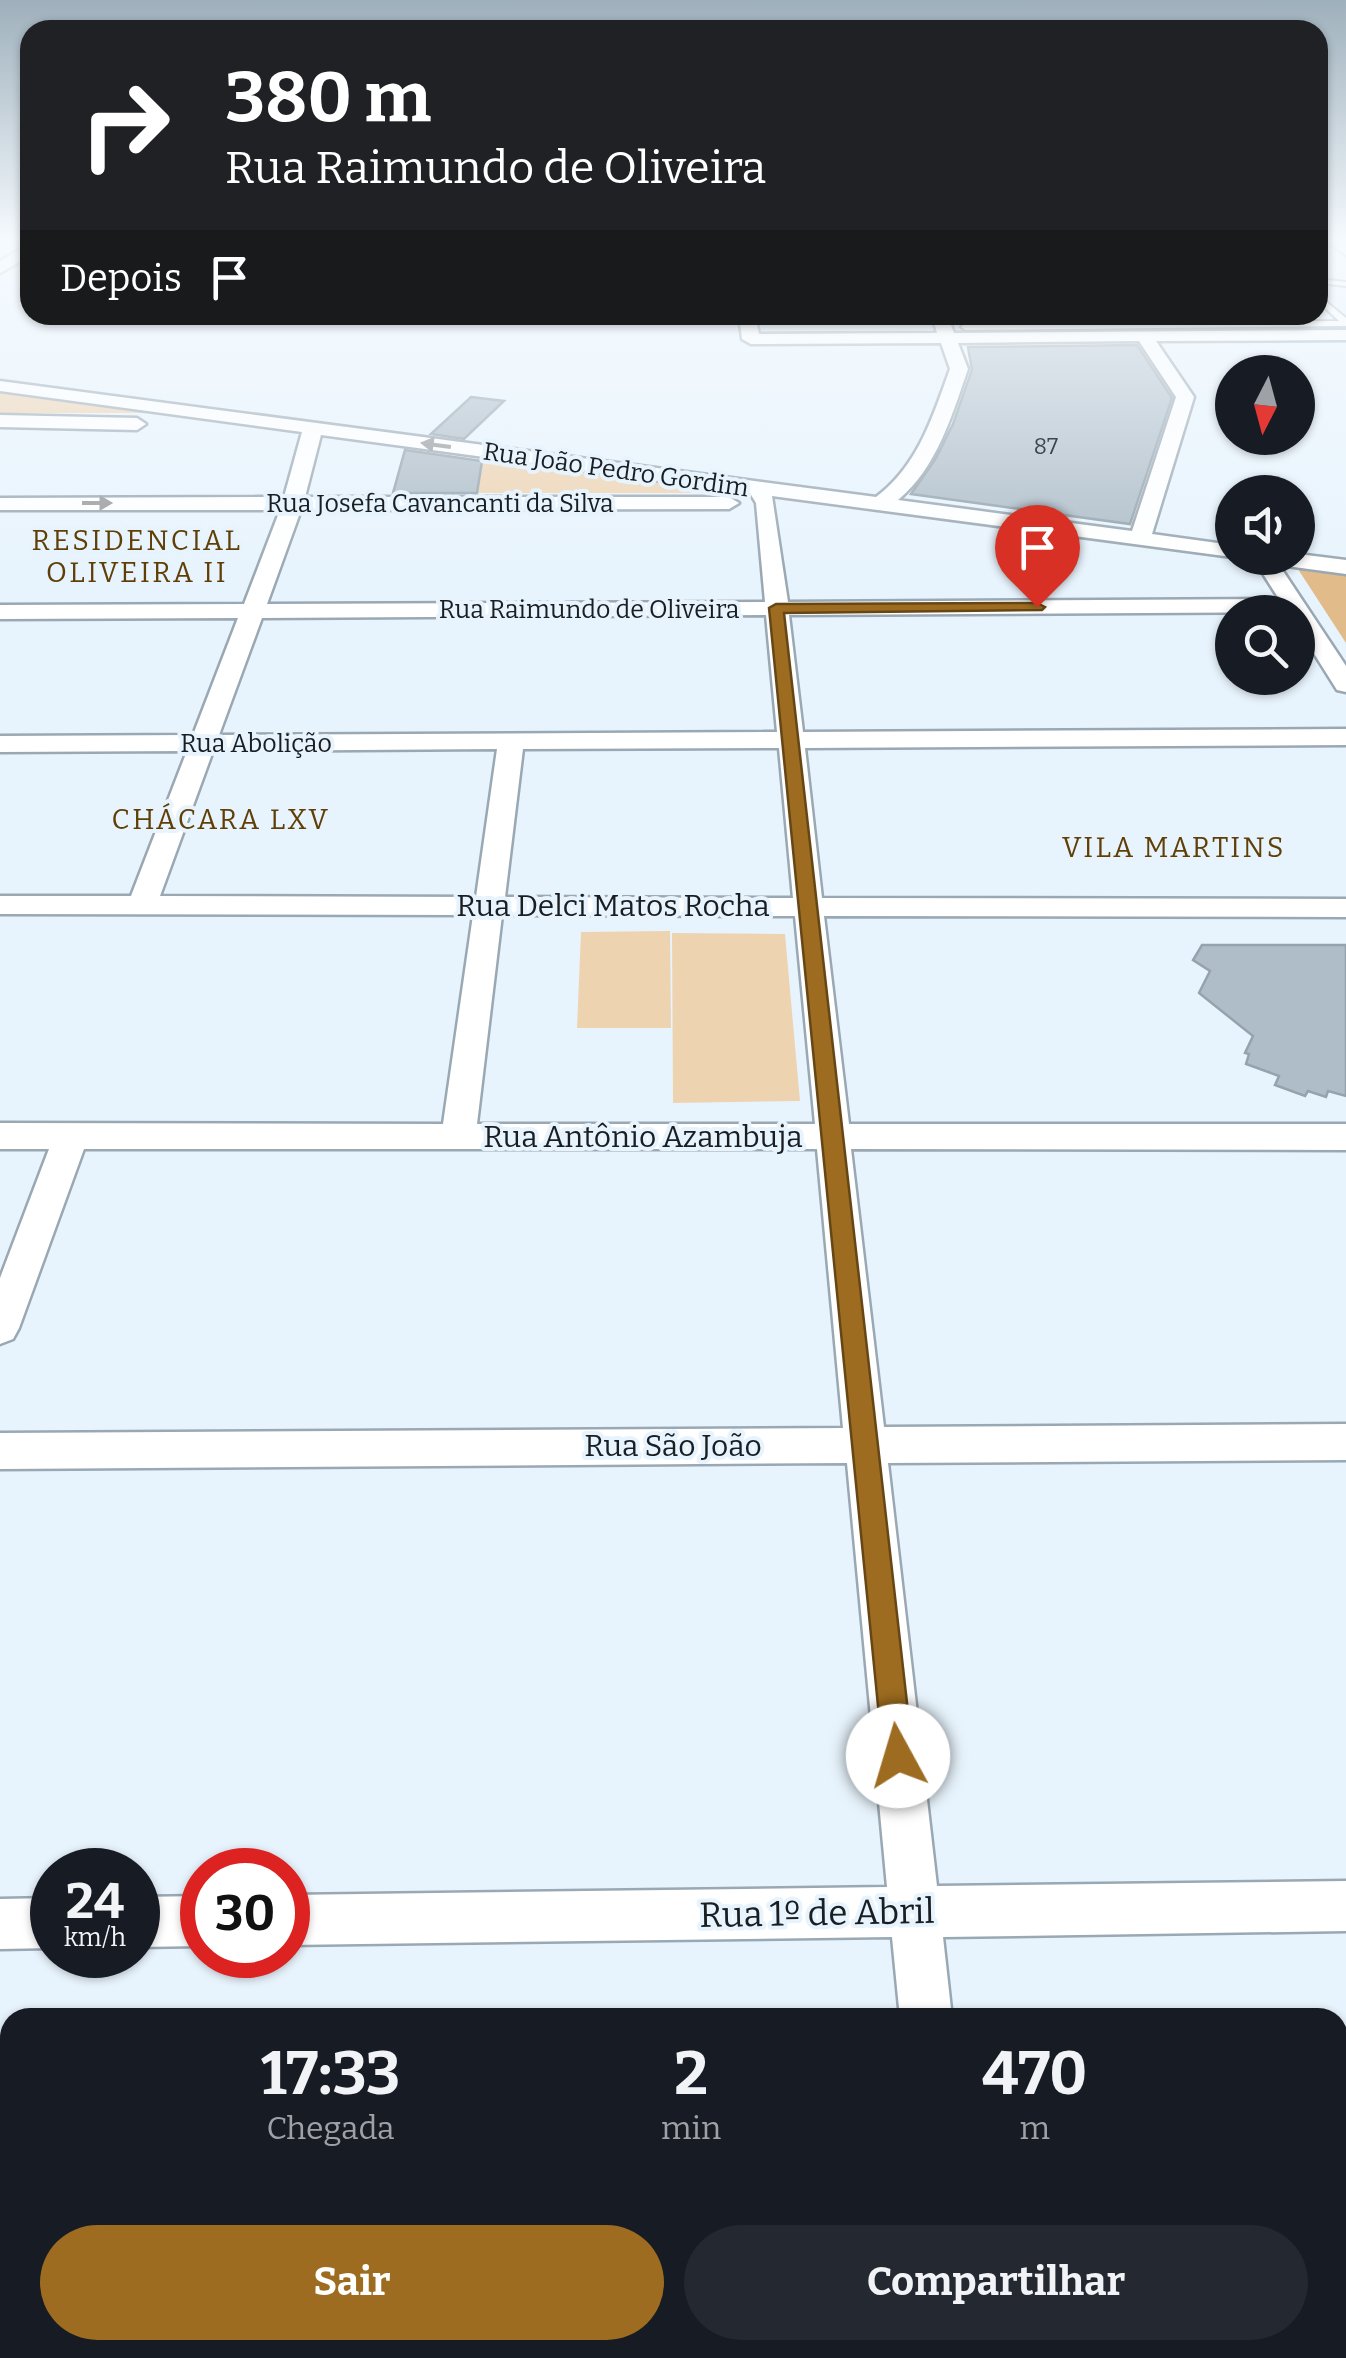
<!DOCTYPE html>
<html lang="pt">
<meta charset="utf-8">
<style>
body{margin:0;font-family:Bitter,serif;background:#242831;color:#f1f3f6;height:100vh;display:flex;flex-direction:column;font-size:38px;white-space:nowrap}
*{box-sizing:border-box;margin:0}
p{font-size:32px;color:#9ea1a6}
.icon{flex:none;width:55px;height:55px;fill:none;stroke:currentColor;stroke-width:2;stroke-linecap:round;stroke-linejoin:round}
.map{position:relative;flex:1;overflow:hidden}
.side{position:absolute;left:0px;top:2008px;width:1348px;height:352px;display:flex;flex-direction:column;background:#171b24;border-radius:30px 30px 0 0;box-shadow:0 2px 8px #0004}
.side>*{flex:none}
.top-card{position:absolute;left:20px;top:20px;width:1308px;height:305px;border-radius:30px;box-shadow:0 2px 8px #0004;background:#202124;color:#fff;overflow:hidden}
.needle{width:65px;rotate:186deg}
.controls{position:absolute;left:1215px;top:355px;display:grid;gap:20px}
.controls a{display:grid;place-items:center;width:100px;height:100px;border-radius:50%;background:#171b24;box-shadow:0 2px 8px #0004;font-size:50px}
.speed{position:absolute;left:30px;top:1848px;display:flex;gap:20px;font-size:50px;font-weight:700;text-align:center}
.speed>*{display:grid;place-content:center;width:130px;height:130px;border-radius:50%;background:#171b24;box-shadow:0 2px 8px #0004;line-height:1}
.speed small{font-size:25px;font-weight:400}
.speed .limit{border:15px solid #d22;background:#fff;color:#111}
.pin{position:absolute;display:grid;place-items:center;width:85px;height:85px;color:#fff;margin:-102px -42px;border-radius:50% 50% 50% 0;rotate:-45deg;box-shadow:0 0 10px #0007}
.pin .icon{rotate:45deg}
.me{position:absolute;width:110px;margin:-55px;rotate:354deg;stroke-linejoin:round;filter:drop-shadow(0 0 8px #0008)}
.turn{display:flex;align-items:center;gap:35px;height:210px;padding:0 40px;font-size:45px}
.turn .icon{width:130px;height:130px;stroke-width:2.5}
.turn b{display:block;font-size:70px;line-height:85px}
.then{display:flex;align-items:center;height:95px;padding:0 40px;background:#0003;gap:20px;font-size:38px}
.eta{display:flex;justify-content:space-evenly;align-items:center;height:170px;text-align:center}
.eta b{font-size:60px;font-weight:700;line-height:70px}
.primary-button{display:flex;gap:20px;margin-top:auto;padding:20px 40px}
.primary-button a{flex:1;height:115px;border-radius:60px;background:#9d6c20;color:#fff;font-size:40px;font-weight:700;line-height:115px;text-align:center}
.primary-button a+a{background:#242831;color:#f1f3f6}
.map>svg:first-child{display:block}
.green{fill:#eed3b1}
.forest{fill:#e1bb8a}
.building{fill:#afbdc8;stroke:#94a3ad;stroke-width:2.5}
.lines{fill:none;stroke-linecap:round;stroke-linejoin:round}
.service-casing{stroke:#9aa8b3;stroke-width:4}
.pedestrian-casing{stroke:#9aa8b3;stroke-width:5}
.minor-casing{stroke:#9aa8b3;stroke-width:5}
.primary-casing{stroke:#9aa8b3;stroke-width:5}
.service{fill:#fff;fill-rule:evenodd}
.pedestrian{fill:#fff;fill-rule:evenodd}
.minor{fill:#fff;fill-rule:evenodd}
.primary{fill:#fff;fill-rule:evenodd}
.oneway{fill:#989a9c}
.route{fill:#9d6c20;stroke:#664615;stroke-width:2.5}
.labels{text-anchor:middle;stroke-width:8;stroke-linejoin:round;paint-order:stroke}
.far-number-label{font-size:22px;fill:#3e464c}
.far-street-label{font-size:25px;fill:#191e22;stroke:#e8f4fd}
.far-neighbourhood-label{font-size:28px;letter-spacing:2.5px;fill:#603f07;stroke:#e8f4fd}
.street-label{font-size:30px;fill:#191e22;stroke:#e8f4fd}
.near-street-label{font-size:35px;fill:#191e22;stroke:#e8f4fd}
</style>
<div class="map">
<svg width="1346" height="2358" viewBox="0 0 1346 2358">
<rect width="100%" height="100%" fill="#e8f4fd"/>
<path class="green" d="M 0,387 L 185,413 L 0,413 Z
M 484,447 L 750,493 L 477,493 Z
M 670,931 L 671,1028 L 577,1028 L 581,932 Z
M 672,933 L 785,934 L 800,1101 L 673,1103 Z"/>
<path class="forest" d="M 1294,563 L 1346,565 L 1346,643 Z"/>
<path class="building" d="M 1137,345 L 1172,398 L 1130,524 L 911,494 L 936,458 L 953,424 L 972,370 L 968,347 Z
M 471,397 L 504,401 L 464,439 L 431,434 Z
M 405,450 L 482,461 L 477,493 L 393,493 Z
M 1202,945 L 1346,945 L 1346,1096 L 1328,1091 L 1326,1097 L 1308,1091 L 1305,1096 L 1275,1085 L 1279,1076 L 1246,1064 L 1249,1054 L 1245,1053 L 1253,1036 L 1199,993 L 1210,971 L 1193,960 Z"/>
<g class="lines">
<g class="service-casing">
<path id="service" d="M 1318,279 L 1346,282 L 1346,286 L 1318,283 Z
M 1318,295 L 1346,318 L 1346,326 L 965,330 L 961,327 L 965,324 L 1339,321 L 1318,301 Z"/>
</g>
<g class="pedestrian-casing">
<path id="pedestrian" d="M 1318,241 L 1346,241 L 1346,244 L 1318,244 Z"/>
</g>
<g class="minor-casing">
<path id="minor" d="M 30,244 L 30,256 L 0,273 L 0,261 Z
M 739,315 L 755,315 L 759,334 L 937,333 L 933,319 L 937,315 L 947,315 L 954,333 L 1346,330 L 1346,340 L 1156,341 L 1194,397 L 1152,534 L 1232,545 L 1232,557 L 772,496 L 788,602 L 1279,599 L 1253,558 L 1298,554 L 1346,560 L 1346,574 L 1279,565 L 1346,666 L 1346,692 L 1337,690 L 1298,628 L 1298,612 L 789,615 L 803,732 L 1346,729 L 1346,745 L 805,748 L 822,898 L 1346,899 L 1346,917 L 824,916 L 849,1124 L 1346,1124 L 1346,1150 L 851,1149 L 884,1427 L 1346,1424 L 1346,1460 L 888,1463 L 937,1886 L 1346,1881 L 1346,1931 L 943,1937 L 952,2018 L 900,2018 L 892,1937 L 288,1945 L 288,1895 L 887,1887 L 847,1463 L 0,1469 L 0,1433 L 843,1428 L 817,1149 L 84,1149 L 19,1328 L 13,1339 L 0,1344 L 0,1278 L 49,1149 L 0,1149 L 0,1123 L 443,1124 L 473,915 L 0,914 L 0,896 L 131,896 L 187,751 L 0,752 L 0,736 L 193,735 L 238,618 L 0,619 L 0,605 L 244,604 L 280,510 L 0,510 L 0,498 L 284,497 L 302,432 L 0,391 L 0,381 L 876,497 C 918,466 933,416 950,369 L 941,343 L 751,344 L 742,339 ZM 1139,341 L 1176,397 L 1132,531 L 898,500 C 937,468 952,415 968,369 L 958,343 ZM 321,435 L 750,493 L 756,503 L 765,602 L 267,604 L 301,510 L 729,509 L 739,503 L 729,497 L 305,497 ZM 766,615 L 777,732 L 219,735 L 262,618 ZM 779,748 L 793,898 L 505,897 L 523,749 ZM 497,749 L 476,897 L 160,896 L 213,751 ZM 502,915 L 795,916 L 815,1124 L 477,1124 Z
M 0,415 L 137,418 L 146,424 L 137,430 L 0,427 Z
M 202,1896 L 202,1946 L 138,1947 L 138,1897 Z
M 52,1898 L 52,1948 L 0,1949 L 0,1899 Z
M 931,2350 L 991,2350 L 992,2358 L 932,2358 Z"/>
</g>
<g class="primary-casing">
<path id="primary" d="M 1327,241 L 1346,241 L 1346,255 Z"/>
</g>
<use href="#service" class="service"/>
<use href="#pedestrian" class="pedestrian"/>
<use href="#minor" class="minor"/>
<use href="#primary" class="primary"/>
</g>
<defs><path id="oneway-solid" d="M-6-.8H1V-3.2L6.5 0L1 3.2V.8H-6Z" transform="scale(2.5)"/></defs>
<g class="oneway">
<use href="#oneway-solid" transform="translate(436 445) rotate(-172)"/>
<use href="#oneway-solid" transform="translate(97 503)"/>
</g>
<linearGradient id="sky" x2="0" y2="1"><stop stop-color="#9eb0bc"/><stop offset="0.42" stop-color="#f5fafe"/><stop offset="1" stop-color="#f5fafe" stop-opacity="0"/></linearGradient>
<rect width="1346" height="571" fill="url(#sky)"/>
<path class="route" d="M 1037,603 L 1045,607 L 1042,610 L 784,613 L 913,1756 L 909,1767 L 898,1772 L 887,1767 L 883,1756 L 769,608 L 776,604 Z"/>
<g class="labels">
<g class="far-number-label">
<text x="1046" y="454">87</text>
</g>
<g class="far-street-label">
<text transform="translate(616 469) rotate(8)" y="9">Rua João Pedro Gordim</text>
<text x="440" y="512">Rua Josefa Cavancanti da Silva</text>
<text x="589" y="618">Rua Raimundo de Oliveira</text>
<text x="256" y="752">Rua Abolição</text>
</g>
<g class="far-neighbourhood-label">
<text x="137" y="550">RESIDENCIAL<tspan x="137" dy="32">OLIVEIRA II</tspan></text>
<text x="221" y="829">CHÁCARA LXV</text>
<text x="1174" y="857">VILA MARTINS</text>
</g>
<g class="street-label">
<text x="613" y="916">Rua Delci Matos Rocha</text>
<text x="643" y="1147">Rua Antônio Azambuja</text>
<text x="673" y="1456">Rua São João</text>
</g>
<g class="near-street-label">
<text transform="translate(817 1913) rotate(-1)" y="12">Rua 1º de Abril</text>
</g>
</g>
</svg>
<div class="controls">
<a><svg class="needle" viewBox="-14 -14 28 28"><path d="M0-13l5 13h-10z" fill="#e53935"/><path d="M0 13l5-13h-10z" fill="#9ea1a6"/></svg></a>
<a><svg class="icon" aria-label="sound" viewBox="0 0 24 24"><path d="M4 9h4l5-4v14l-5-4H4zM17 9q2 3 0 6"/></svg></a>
<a><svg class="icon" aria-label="search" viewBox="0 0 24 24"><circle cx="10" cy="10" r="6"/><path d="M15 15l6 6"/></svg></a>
</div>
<div class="speed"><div>24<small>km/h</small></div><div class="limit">30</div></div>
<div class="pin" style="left:1037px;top:607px;background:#d93025"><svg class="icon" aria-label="arrive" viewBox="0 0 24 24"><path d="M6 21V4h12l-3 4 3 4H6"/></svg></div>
<svg class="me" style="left:898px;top:1756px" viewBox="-20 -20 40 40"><circle r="19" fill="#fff"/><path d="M0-13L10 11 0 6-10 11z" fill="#9d6c20"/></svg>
<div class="top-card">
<div class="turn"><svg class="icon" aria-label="right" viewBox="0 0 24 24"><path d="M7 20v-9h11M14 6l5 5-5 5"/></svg><div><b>380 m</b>Rua Raimundo de Oliveira</div></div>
<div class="then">Depois<svg class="icon" aria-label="arrive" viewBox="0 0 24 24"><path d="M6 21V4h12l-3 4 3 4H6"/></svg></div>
</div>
<section class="side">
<div class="eta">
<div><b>17:33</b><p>Chegada</p></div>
<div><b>2</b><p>min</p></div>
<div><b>470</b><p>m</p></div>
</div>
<div class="primary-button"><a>Sair</a><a>Compartilhar</a></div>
</section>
</div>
